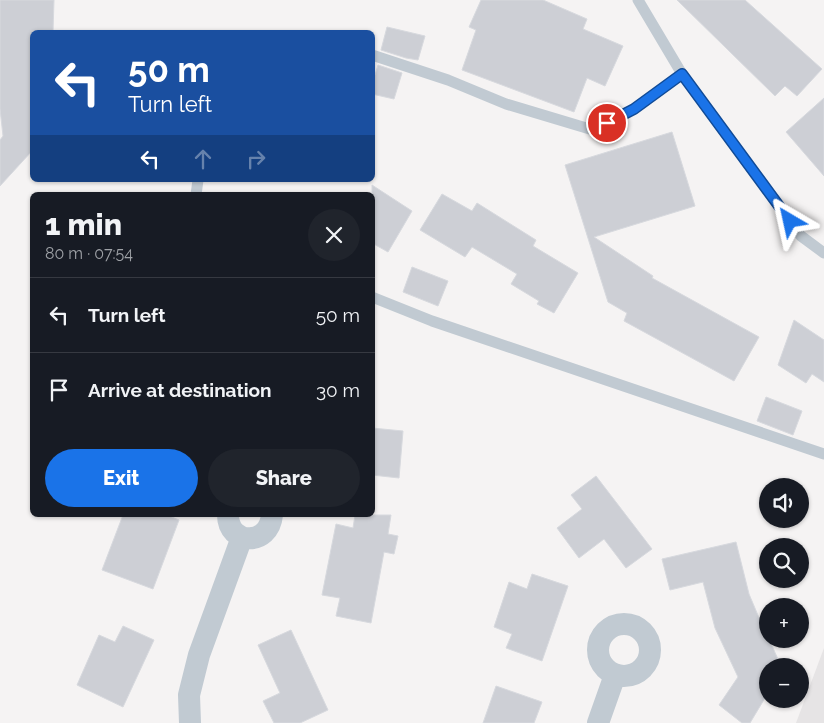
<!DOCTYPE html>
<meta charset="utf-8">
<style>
body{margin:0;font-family:Raleway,sans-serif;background:#20242c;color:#f1f3f6;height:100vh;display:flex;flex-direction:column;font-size:19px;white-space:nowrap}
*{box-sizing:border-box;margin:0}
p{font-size:16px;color:#9ea1a6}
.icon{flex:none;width:28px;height:28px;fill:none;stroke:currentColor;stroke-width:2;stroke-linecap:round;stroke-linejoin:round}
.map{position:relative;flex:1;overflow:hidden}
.side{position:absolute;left:30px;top:192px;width:345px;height:325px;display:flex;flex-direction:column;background:#171b24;border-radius:8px;box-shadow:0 1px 4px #0004}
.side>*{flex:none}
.top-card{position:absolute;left:30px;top:30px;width:345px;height:152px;border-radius:8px;box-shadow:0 1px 4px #0004;background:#1a4fa0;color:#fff;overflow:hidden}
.tools{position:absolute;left:759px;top:478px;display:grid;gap:10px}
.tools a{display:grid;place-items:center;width:50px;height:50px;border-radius:50%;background:#171b24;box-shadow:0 1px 4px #0004;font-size:25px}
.pin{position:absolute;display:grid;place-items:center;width:42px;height:42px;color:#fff;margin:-21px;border:2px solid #fff;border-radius:50%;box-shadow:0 1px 5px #0007}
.me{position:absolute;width:55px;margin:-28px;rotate:324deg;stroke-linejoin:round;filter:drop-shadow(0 0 4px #0008)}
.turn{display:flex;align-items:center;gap:18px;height:105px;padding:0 15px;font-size:22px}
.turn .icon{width:65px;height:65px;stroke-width:2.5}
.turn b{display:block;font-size:35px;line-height:42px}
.lanes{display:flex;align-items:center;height:48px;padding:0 15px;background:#0003;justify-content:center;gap:25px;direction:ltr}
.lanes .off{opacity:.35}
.round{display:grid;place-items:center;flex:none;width:52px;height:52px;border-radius:26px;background:#20242c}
.head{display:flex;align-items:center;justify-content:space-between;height:85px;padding:0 15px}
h1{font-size:30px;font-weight:800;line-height:38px}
.button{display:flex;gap:10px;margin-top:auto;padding:10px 15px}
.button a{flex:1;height:58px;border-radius:30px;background:#1a73e8;color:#fff;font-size:20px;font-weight:800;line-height:58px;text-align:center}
.button a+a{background:#20242c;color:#f1f3f6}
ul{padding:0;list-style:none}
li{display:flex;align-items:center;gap:15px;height:75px;padding:0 15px;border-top:1px solid #363941}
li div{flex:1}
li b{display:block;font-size:19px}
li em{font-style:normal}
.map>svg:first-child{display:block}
.education{fill:#e6e4e5}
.building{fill:#cdcfd5;stroke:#d7d9de}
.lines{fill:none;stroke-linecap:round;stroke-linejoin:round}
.lane{stroke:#c1cad2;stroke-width:11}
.street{stroke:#c1cad2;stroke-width:22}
.route-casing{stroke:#114b97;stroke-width:12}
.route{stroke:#1a73e8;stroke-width:9}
</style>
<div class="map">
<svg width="824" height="723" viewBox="0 0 824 723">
<rect width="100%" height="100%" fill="#f5f3f3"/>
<path class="education" d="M 824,648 L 824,723 L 796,723 Z"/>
<path class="building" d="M 0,0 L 54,0 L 53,32 L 32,32 L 32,151 L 0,186 L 0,140 L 3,136 L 0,109 Z
M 481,0 L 543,0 L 587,19 L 583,29 L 623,46 L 605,86 L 587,78 L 574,112 L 462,70 L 476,30 L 469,27 Z
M 677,0 L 745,0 L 822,69 L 797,96 L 785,86 L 775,96 Z
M 387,27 L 425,36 L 418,60 L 406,58 L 381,50 Z
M 378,65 L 402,73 L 394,99 L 372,94 L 372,74 L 375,75 Z
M 824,98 L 824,176 L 786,132 Z
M 672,132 L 695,206 L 594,237 L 653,276 L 652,278 L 759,337 L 734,381 L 624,321 L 627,313 L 608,302 L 565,165 Z
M 372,185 L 412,211 L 388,252 L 372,243 Z
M 442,194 L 472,211 L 477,203 L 536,240 L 533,246 L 578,273 L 554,313 L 537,304 L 539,301 L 511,284 L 517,274 L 472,247 L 465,257 L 420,230 Z
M 412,267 L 448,281 L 438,306 L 403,292 Z
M 794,320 L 824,340 L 824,382 L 812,374 L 806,383 L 778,365 Z
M 766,397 L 802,411 L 793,435 L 757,421 Z
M 372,428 L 403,431 L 399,478 L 372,475 Z
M 596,476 L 652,549 L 626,568 L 604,539 L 579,558 L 557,528 L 582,509 L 571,495 Z
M 123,515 L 167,515 L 179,520 L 153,589 L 102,570 Z
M 355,515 L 391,515 L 388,534 L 398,536 L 394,554 L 384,552 L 371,623 L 336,616 L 340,598 L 322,595 L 336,524 L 353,528 Z
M 736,542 L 749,594 L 768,639 L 769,639 L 781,666 L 768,666 L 768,684 L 762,695 L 765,698 L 750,723 L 742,723 L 719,705 L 738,677 L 715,628 L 703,582 L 670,590 L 662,559 Z
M 532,574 L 568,586 L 542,661 L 506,648 L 512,634 L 494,627 L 509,582 L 527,589 Z
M 123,626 L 154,640 L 123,707 L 77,685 L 99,635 L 115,642 Z
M 291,630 L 328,710 L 300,723 L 274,723 L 263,701 L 280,693 L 258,645 Z
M 496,686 L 542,702 L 534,723 L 483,723 Z"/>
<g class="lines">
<path class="lane" d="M 638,0 L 682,74 L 801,236 L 824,253
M 372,55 L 448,80 L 506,104 L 593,130 L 634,109 L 682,74
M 196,195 L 198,180
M 372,297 L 432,321 L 824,454"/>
<path class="street" d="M 228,515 C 228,545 269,547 272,515
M598 650a26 26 0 1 1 52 0a26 26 0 1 1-52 0Z
M 190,723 L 189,695 L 199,655 L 242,537
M 598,723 L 615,675"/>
</g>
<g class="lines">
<g class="route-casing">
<path id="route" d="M 607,123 L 634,109 L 682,74 L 790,221"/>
</g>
<use href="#route" class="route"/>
</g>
</svg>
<div class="tools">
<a><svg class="icon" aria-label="sound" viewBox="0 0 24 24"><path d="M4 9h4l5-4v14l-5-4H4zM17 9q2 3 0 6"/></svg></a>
<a><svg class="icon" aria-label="search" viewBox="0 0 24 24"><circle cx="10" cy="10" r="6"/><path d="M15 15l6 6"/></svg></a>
<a>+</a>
<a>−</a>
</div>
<div class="pin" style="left:607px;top:123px;background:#d93025"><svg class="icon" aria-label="arrive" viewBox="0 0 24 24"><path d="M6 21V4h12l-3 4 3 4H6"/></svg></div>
<svg class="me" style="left:790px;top:221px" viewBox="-20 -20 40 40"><path d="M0-17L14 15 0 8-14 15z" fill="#1a73e8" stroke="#fff" stroke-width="4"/></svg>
<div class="top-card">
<div class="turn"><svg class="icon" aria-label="left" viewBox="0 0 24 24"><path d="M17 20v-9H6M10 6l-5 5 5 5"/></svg><div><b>50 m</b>Turn left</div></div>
<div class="lanes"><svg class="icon" aria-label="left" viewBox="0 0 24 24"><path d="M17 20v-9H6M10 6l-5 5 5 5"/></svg><svg class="icon off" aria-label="ahead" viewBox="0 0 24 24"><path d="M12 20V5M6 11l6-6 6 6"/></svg><svg class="icon off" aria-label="right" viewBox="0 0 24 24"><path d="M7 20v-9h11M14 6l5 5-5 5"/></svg></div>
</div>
<section class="side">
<div class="head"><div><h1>1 min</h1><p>80 m · 07:54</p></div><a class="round"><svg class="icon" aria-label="close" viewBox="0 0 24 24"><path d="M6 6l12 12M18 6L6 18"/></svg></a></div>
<ul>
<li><svg class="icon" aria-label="left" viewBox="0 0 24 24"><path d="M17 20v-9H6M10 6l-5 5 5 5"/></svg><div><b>Turn left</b></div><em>50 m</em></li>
<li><svg class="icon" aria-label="arrive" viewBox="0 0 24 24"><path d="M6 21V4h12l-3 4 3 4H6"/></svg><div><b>Arrive at destination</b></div><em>30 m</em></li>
</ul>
<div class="button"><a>Exit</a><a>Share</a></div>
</section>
</div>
